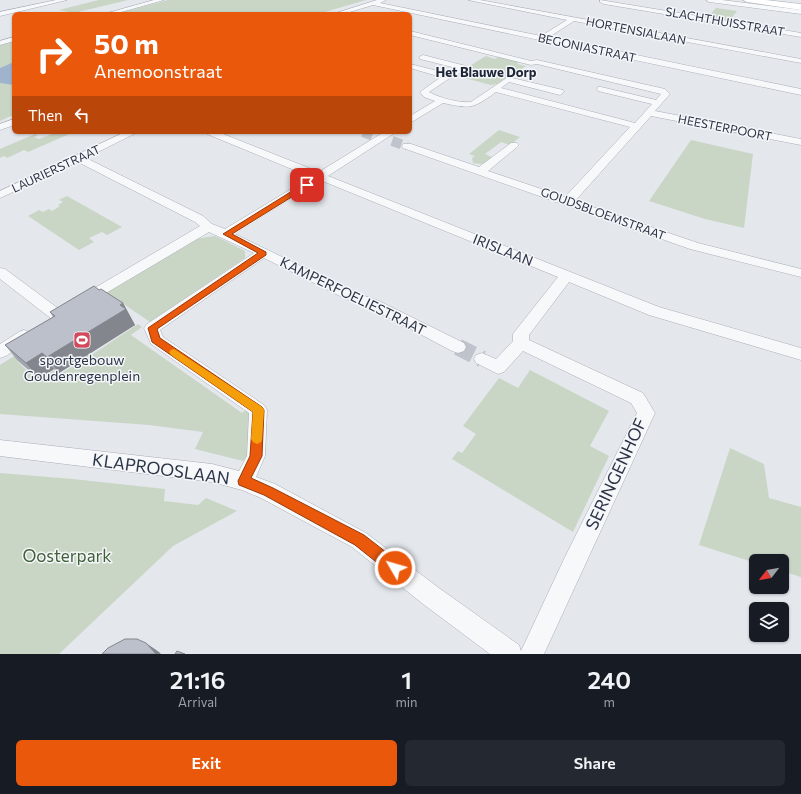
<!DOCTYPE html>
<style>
body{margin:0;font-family:Commissioner,sans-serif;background:#242831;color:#f1f3f6;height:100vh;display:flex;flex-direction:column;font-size:15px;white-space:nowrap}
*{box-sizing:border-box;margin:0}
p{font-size:13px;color:#9ea1a6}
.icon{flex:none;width:22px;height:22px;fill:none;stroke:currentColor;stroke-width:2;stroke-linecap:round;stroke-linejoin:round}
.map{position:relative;height:654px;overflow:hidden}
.panel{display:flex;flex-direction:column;background:#171b24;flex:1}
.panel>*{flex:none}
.hud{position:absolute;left:12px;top:12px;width:400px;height:122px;border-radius:6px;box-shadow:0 1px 3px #0004;background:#ea580c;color:#fff;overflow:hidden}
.needle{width:26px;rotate:239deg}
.tools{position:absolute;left:749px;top:554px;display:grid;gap:8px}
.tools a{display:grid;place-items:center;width:40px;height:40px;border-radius:6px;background:#171b24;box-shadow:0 1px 3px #0004;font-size:20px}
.pin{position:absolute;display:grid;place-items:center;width:34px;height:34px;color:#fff;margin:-17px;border-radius:8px;box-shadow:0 2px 6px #0006}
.me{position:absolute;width:44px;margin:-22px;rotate:308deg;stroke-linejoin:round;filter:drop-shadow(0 0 3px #0008)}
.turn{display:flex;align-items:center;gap:14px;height:84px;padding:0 16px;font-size:18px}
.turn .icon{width:52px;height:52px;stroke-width:2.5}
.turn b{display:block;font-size:28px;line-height:34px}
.then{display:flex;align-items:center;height:38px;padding:0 16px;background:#0003;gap:8px;font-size:15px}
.eta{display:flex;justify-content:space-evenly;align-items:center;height:68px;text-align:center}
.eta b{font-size:24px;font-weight:600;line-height:28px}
.button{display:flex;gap:8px;margin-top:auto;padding:8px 16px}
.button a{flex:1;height:46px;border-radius:6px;background:#ea580c;color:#fff;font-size:16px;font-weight:600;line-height:46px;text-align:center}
.button a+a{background:#242831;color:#f1f3f6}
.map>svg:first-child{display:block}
.green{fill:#c9d6c5}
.water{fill:#9fb4cc}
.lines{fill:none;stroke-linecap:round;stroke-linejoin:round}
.street-tunnel-far1{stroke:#bfc3cb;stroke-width:10;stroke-dasharray:10 5.5;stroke-linecap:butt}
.street-tunnel{stroke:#bfc3cb;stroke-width:17;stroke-dasharray:17 8;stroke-linecap:butt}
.street-casing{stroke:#a9aeb7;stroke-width:1}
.secondary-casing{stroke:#a9aeb7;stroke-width:1}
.street{fill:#f7f8fa;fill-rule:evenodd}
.secondary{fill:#fff;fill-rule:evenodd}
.wall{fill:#a1a5ae}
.shaded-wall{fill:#83868d}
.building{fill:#bbc0ca;stroke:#83868d}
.route{fill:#ea580c;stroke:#983908}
.slow{fill:#f59e0b}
.labels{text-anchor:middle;stroke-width:3;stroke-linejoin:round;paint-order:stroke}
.far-street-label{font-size:12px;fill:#2b3445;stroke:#f4f6f9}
.far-neighbourhood-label{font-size:13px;font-weight:bold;fill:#1d2536;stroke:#f4f6f9}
.street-label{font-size:14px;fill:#2b3445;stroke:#f4f6f9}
.poi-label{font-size:14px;fill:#2b3445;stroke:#f4f6f9}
.near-street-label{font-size:17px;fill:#2b3445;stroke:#f4f6f9}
.near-park-label{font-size:17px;fill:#3f6138;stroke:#f4f6f9}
</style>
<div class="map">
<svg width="801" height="654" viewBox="0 0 801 654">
<rect width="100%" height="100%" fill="#e4e7ec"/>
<path class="green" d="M 99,0 L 128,0 L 74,13 L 59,10 Z
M 168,0 L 366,0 L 318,14 L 115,14 Z
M 716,8 L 737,11 L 729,21 L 708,17 Z
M 14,41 L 14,117 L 11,116 L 0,121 L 0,45 Z
M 486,56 L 495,59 L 499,56 L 520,61 L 517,64 L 526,66 L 497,84 L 491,85 L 457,76 L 456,74 Z
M 499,130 L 520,137 L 510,145 L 501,142 L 485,154 L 494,158 C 483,164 485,165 473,163 L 472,158 L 475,156 L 469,154 Z
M 57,132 L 74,132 L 28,152 L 24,150 L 7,158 L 4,156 L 0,158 L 0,149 L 35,134 L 38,135 L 34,137 L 39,139 Z
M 691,140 L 753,154 L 744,228 L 705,219 L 649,201 Z
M 67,196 L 122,227 L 107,235 L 102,232 L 89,238 L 94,242 L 79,250 L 28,216 L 39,210 L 43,212 L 49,209 L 52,211 L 60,206 L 58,205 L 63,202 L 59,200 Z
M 215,236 L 245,251 L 245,258 L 150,322 L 106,292 L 194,239 Z
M 138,324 L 142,327 L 131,335 L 242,413 L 248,409 L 252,416 L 250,452 L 243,461 L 195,449 L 203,432 L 149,425 L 0,414 L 0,365 L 3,363 L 60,328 L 65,332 L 17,361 L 38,381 L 54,370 L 60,374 L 75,365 L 70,361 L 86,350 L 93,354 Z
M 530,370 L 609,411 L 590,446 L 609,456 L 573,532 L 452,459 L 458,451 L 462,453 L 476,434 L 463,426 L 499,378 L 518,388 Z
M 730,448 L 764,464 L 769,498 L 801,507 L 801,577 L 782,571 L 782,561 L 756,561 L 756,563 L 699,545 Z
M 0,473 L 73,479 L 165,489 L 164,501 L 198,505 L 206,498 L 237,511 L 173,546 L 59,654 L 0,654 Z"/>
<path class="water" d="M 14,62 L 14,85 L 0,83 L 0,68 Z"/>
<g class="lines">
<path class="street-tunnel-far1" d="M 363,132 L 373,136
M 392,141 L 407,146"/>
<path class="street-tunnel" d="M 458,347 L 482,359"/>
<g class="street-casing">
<path id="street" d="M 56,0 L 67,0 L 0,16 L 0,12 Z
M 154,0 L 164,0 L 114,14 L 104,14 Z
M 377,0 L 386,0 L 380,3 L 541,36 L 567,20 L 468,0 L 480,0 L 801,59 L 801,63 L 574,21 L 549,37 L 801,89 L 801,95 L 373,5 L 343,14 L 333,14 Z
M 600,0 L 801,33 L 801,37 L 604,4 L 600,2 Z
M 706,0 L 722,0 L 801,10 L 801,14 L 709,2 Z
M 410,31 L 531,61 L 537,60 L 665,89 L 670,94 L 655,111 L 801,139 L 801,145 L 651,116 L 575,201 L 698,243 L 801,269 L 801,277 L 690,249 L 403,148 L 402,146 L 403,144 L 411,144 L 479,167 L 511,143 L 517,143 L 519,145 L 517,147 L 488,171 L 565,197 L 630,127 L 496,92 C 472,109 472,109 443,103 L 410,123 L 410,116 L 435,101 L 424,97 L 420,92 L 441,77 L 410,68 L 410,64 L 446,73 L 456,68 L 420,59 L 419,57 L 423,55 L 466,66 L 466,70 L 450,78 L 429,92 C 440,98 458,103 471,102 L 508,77 L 563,90 L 564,92 L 560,95 L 509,82 L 501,88 L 635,123 L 652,104 L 598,91 L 597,89 L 598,87 L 601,87 L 656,100 L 661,94 L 537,64 L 531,65 L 410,35 Z
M 14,37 L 14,41 L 0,45 L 0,41 Z
M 14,119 L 14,125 L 0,130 L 0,124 Z
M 125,132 L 138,132 L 86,158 L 203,216 L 212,224 L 225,229 L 311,177 L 207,134 L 205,132 L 218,132 L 319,172 L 384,132 L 396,132 L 328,176 L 659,307 L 801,348 L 801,360 L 649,315 L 569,282 L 529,335 L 529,340 L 643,393 L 655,413 L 544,654 L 490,654 L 423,604 L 352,547 L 261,498 L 242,490 L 212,482 L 0,456 L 0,440 L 212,464 L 239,471 L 247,456 L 249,413 L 151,344 L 144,328 L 147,324 L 254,253 L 209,232 L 91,302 L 86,304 L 81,302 L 79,299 L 81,296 L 200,226 L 195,222 L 78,162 L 0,198 L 0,191 ZM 320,180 L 558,277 L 516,330 L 513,334 L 513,341 L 496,359 L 482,353 L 476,355 L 474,359 L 476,363 L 498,374 L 504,372 L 523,351 L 631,403 L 637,413 L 564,559 L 521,651 L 519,645 L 439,588 L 366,533 L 275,484 L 256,477 L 265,456 L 267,410 L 264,405 L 163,337 L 160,330 L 264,258 L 346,299 L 369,307 L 452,351 L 458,353 L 464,351 L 466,347 L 464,343 L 379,301 L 356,293 L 235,234 Z
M 0,268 L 5,269 L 63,312 L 65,316 L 63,320 L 58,321 L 53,320 L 0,279 Z
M 24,330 L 29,332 L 32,336 L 29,340 L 6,356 L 0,358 L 0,344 L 19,332 Z"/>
</g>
<g class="secondary-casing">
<path id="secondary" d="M 743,0 L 766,0 L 801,4 L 801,10 L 747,2 Z"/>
</g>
<use href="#street" class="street"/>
<use href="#secondary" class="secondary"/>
</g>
<path class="wall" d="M 99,290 L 123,303 L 135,325 L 59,373 L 54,369 L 39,379 L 18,361 L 5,345 L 53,317 L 50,312 Z"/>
<path class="shaded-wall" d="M 123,303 L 135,325 L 59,373 L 47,357 Z
M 42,353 L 54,369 L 39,379 L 26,363 Z
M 146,643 L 159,652 L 161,654 L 156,654 Z"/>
<path class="building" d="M 94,286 L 99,290 L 101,289 L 123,303 L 120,305 L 126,309 L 47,357 L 42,353 L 26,363 L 5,345 L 55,316 L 50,312 Z
M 125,639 L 137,639 L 146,643 L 156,654 L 102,654 L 108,648 Z
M 177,651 L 185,654 L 175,654 Z"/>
<path class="route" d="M 305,183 L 311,185 L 232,234 L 266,252 L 266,255 L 157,329 L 160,338 L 262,407 L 264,410 L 262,456 L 251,478 L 273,488 L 364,535 L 400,563 L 402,568 L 400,573 L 395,575 L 390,573 L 355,545 L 264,495 L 239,485 L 238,481 L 250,456 L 253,412 L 152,342 L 148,328 L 258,253 L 223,234 Z"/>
<path class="slow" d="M 174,349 L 262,407 L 264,410 L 262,439 L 261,442 L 257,444 L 253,442 L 251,439 L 253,412 L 171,355 L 169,352 L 171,350 Z"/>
<defs>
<g id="stadium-square" transform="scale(0.9)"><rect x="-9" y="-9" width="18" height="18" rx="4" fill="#d1495b" stroke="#f4f6f9"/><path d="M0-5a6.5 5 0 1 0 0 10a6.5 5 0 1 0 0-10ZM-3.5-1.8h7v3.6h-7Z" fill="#fff"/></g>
</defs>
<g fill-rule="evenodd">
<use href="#stadium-square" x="82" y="340"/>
</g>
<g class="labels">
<g class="far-street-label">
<text transform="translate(725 22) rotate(10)" y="4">SLACHTHUISSTRAAT</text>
<text transform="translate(636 31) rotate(11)" y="4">HORTENSIALAAN</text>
<text transform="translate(587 48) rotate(12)" y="4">BEGONIASTRAAT</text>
<text transform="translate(725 128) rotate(11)" y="4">HEESTERPOORT</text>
<text transform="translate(56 169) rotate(-25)" y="4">LAURIERSTRAAT</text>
<text transform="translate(603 214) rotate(20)" y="4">GOUDSBLOEMSTRAAT</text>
</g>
<g class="far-neighbourhood-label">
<text x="486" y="77">Het Blauwe Dorp</text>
</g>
<g class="street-label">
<text transform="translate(503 250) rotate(22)" y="5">IRISLAAN</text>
<text transform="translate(353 296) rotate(26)" y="5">KAMPERFOELIESTRAAT</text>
</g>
<g class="poi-label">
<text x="82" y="365">sportgebouw<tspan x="82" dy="16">Goudenregenplein</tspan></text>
</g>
<g class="near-street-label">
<text transform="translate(161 469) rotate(8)" y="6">KLAPROOSLAAN</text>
<text transform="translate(616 474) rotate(-65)" y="6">SERINGENHOF</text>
</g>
<g class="near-park-label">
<text x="67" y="562">Oosterpark</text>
</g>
</g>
</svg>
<div class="tools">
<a><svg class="needle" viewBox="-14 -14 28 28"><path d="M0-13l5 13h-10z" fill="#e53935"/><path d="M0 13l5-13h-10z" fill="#9ea1a6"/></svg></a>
<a><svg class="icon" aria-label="layers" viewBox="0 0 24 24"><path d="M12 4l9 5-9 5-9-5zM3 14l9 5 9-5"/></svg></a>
</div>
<div class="pin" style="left:307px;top:185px;background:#d93025"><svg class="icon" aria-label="arrive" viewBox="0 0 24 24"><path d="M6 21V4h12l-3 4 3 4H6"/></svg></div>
<svg class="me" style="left:395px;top:568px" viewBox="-20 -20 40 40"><circle r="17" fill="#ea580c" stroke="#fff" stroke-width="3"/><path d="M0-11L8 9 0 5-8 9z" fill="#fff"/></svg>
<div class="hud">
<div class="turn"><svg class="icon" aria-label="right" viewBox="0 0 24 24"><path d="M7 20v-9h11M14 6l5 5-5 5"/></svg><div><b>50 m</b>Anemoonstraat</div></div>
<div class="then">Then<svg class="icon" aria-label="left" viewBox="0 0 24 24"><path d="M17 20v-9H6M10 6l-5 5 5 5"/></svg></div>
</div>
</div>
<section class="panel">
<div class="eta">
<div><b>21:16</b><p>Arrival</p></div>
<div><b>1</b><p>min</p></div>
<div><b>240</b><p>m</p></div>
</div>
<div class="button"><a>Exit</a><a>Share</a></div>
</section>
